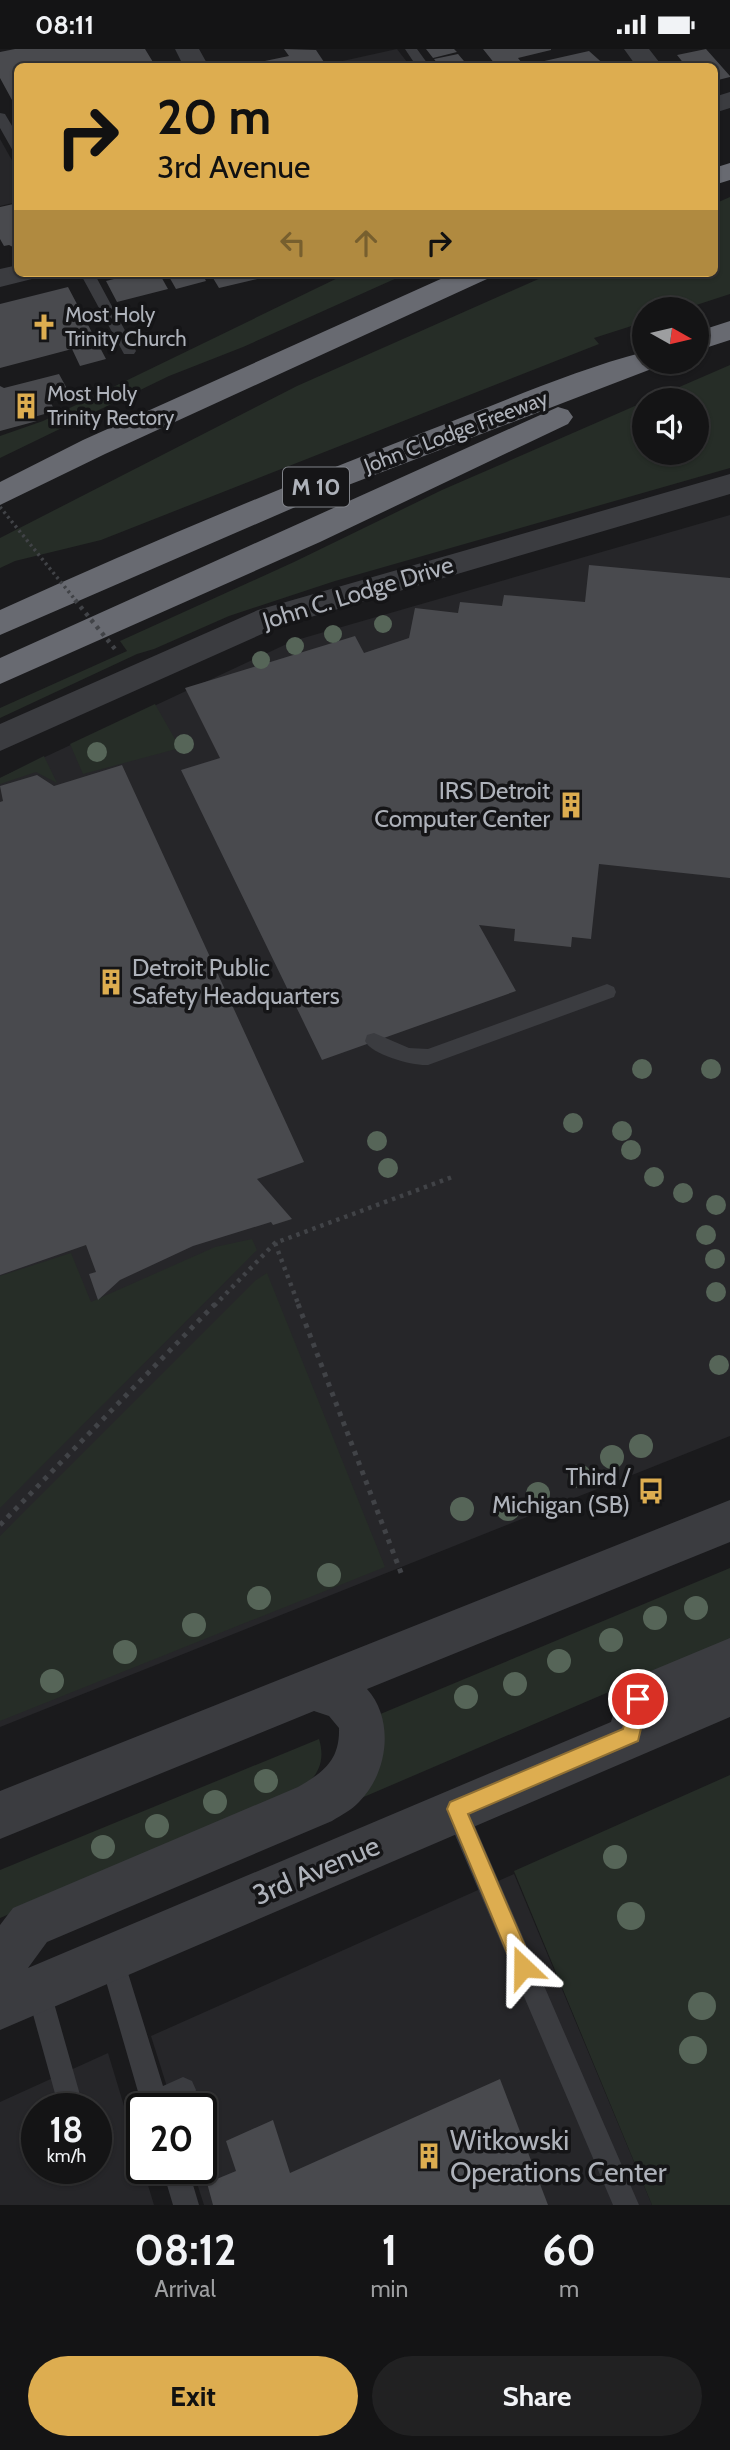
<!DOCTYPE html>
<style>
body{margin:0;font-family:Cabin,sans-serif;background:#212122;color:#f1f3f6;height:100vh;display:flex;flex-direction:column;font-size:26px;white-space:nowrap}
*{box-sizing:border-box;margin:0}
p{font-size:23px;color:#9d9ea0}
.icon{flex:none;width:38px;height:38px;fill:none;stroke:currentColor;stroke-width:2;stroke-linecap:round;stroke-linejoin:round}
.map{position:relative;height:2156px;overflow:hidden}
.details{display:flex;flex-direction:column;background:#141415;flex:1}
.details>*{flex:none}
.hud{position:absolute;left:14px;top:14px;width:704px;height:214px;border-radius:10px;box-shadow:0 2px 5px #0004,0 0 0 2px #333334;background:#ddad50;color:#111;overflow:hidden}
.needle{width:46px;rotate:98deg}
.controls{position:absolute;left:632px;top:248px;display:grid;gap:14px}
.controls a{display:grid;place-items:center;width:77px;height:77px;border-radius:50%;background:#141415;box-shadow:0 2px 5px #0004,0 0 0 2px #333334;font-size:35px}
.speed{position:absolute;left:21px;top:2044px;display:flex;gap:14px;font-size:35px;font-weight:700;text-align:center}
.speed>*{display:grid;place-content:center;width:91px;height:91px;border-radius:50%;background:#141415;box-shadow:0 2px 5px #0004,0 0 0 2px #333334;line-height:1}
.speed small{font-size:18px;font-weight:400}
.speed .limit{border:4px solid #111;border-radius:10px;background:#fff;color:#111}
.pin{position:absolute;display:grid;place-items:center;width:60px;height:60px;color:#fff;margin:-30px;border:4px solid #fff;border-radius:50%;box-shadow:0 2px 7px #0007}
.me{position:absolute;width:77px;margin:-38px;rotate:337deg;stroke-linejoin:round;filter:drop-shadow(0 0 5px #0008)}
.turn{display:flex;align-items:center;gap:24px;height:147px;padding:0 28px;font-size:32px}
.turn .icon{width:91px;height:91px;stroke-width:2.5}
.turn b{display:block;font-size:49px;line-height:60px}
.lanes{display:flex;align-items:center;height:66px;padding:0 28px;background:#0003;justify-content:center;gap:35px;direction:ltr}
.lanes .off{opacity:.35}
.eta{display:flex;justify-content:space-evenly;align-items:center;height:119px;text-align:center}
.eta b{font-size:42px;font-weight:700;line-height:49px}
.cta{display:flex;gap:14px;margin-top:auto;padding:14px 28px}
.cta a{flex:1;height:80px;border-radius:42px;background:#ddad50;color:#111;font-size:28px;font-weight:700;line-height:80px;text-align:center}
.cta a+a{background:#212122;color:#f1f3f6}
.status{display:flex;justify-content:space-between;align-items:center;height:49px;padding:0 35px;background:#141415;direction:ltr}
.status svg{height:19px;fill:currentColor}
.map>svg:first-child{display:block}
.built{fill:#262629;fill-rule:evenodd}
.green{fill:#262d27}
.building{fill:#494a4e}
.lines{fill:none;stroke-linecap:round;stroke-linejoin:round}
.path-far1{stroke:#414347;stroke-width:4.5;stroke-dasharray:3.5 5;stroke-linecap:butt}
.path{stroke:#414347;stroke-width:5;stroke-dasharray:4.5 6;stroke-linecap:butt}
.service{fill:#3b3c40;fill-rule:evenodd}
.minor{fill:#3b3c40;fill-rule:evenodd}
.tertiary{fill:#3b3c40;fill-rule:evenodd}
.motorway{fill:#686a71;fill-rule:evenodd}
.path-bridge-far1{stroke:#414347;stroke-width:3.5;stroke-dasharray:2.5 3.5;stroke-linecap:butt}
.path-bridge{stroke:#414347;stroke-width:4.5;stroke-dasharray:3.5 5;stroke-linecap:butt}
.tree{fill:#566558}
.route{fill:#ddad50;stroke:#907034;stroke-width:2}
.labels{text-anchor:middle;stroke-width:7;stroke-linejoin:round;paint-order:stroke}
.far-poi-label{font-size:21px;fill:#aeb2ba;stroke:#151517;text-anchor:start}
.far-street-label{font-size:21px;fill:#aeb2ba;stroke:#151517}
.shield{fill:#151517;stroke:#808389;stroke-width:2}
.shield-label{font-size:23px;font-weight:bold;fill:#aeb2ba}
.street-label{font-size:24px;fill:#aeb2ba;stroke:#151517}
.poi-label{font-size:24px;fill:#aeb2ba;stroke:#151517;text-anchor:end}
.near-street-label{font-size:28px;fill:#aeb2ba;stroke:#151517}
.near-poi-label{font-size:28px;fill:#aeb2ba;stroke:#151517;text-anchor:start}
</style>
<div class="status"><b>08:11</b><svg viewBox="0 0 49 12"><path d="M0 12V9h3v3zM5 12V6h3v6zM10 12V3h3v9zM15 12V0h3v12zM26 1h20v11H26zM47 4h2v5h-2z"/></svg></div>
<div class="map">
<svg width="730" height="2156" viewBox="0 0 730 2156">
<rect width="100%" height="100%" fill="#1a1a1c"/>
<path class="built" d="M 397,0 L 410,17 L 320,17 Z
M 0,90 L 18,122 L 17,153 L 0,157 Z
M 730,466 L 730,1387 L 0,1678 L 0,729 L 293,592 Z
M 514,1825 L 652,2156 L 204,2156 L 192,2119 L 201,2119 L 201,2060 L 174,2060 L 151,1987 Z
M 108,2004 L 154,2156 L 0,2156 L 0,2053 ZM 37,2060 L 96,2060 L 96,2119 L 37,2119 Z"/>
<path class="green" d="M 730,148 L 730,245 L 681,261 L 644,261 L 644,273 L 594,289 L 599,295 L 101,491 L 15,512 L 0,519 L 0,489 L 297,337 L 552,224 L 714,224 L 714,155 Z
M 348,224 L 408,224 L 243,298 L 169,327 L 0,409 L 0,387 L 43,372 Z
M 730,316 L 730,419 L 335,532 L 229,567 L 154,600 L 137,605 L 0,669 L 0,659 L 127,602 L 120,592 L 294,513 L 442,441 L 644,353 L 644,404 L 696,404 L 696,352 L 647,352 Z
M 155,655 L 180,699 L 83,725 L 70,695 Z
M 44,707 L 57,734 L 36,723 L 0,735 L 0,729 Z
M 252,1190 L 257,1201 L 0,1459 L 0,1227 L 71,1204 L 91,1253 L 215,1198 Z
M 267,1224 L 385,1518 L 0,1672 L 0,1487 L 256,1231 Z
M 730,1519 L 730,1591 L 345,1756 L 378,1666 Z
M 319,1690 C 328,1719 311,1735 287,1749 L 0,1869 L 0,1821 Z
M 730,1726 L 730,2156 L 652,2156 L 514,1822 Z"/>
<path class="building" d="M 15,0 L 145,0 L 156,18 L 18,18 L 18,62 L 0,29 L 0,3 Z
M 284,0 L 316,1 L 326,16 L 252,18 L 250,15 L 289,7 Z
M 426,0 L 454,0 L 457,3 L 433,9 Z
M 483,0 L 551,0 L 551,1 L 518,9 L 525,18 L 488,18 L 495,15 Z
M 706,0 L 730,27 L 730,28 L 714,32 L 714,18 L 685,16 L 677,6 Z
M 589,2 L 607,18 L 543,18 L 540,13 Z
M 458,5 L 469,18 L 440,18 L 434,10 Z
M 18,154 L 18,199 L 15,199 L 9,196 L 4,197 L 0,190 L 0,158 Z
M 138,224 L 159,224 L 168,240 L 117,253 L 106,232 Z
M 167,224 L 202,224 L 206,232 L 176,240 Z
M 210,224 L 278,224 L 278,225 L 219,239 Z
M 68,238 L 106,310 L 80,317 L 72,300 L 0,319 L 0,255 Z
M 59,325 L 71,347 L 50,352 L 55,362 L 34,368 L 37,372 L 0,382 L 0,337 L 4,339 Z
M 589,516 L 730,529 L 730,829 L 599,815 L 591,890 L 572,888 L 571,898 L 514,892 L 515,880 L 479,876 L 516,942 L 322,1011 L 181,721 L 220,709 L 185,639 L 355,587 L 364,604 L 409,589 L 415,559 L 458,564 L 460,553 L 502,557 L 504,546 L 585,553 Z
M 122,716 L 304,1113 L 257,1130 L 292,1170 L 273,1176 L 271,1173 L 193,1197 L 120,1231 L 98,1251 L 89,1225 L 96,1223 L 86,1196 L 0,1226 L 0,753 L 3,752 L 0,737 L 37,726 L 54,737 Z
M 500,2030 L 548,2156 L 213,2156 L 207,2134 L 236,2122 L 226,2092 L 273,2071 L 290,2124 Z"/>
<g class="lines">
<path class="path-far1" d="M 275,1194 L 299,1257
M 214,1257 L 275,1194 L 455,1127"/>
<path class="path" d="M 298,1255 L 403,1529
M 0,1476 L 215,1255"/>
<path class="service" d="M 405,0 L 417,0 L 430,18 L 417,18 Z
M 0,64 L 5,65 L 18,87 L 18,103 L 13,102 L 0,79 Z
M 80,224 L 94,224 L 136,302 L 134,305 L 124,305 Z
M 607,935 L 614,938 L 616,943 L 614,948 L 428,1016 C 413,1017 372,1006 365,992 L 367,986 L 374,984 L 409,999 L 428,1000 Z
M 456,1748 L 464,1752 L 639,2156 L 613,2156 L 444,1760 L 448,1752 Z
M 111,1896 L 120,1899 L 123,1908 L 163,2037 L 183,2028 L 192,2032 L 196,2041 L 192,2050 L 170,2060 L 144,2060 L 141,2053 L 99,1908 L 102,1899 Z
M 38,1928 L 47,1931 L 50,1940 L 84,2060 L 59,2059 L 26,1940 L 29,1931 Z
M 162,2119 L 188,2119 L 199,2156 L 173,2156 Z"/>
<path class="minor" d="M 175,0 L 199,0 L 209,18 L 184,18 Z
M 624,0 L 649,0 L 663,18 L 637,18 Z
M 730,425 L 730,445 L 280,577 L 0,702 L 0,675 L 258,561 Z
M 730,1451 L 730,1493 L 367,1640 C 395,1671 388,1724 359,1753 C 352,1761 341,1766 332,1772 L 47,1893 L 28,1919 L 611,1673 L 622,1634 L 730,1589 L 730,1668 L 0,1981 L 0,1876 L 13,1859 L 298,1738 C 324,1723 340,1711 339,1679 L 329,1667 L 314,1662 L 0,1790 L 0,1742 Z"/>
<path class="tertiary" d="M 730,43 L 730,59 L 714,64 L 714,48 Z
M 18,216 L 18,224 L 36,224 L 32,230 L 0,238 L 0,220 Z"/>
<path class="motorway" d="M 730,114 L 730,131 L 714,136 L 714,119 Z
M 454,224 L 491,224 L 487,230 L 105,405 L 0,456 L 0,433 L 83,391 Z
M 730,272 L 730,291 L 696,302 L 696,283 Z
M 644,303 L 644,313 L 658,313 L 654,319 L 330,443 L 0,586 L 0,561 C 145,495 291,434 440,377 C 507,351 575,321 644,303 Z
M 558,358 L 568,361 L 573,368 L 568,375 L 320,493 L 0,635 L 0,609 Z"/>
<path class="path-bridge-far1" d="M 0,458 L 77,553"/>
<path class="path-bridge" d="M 75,551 L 115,600"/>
</g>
<g class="tree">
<circle cx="383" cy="575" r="9"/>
<circle cx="333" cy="585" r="9"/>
<circle cx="295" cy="597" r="9"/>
<circle cx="261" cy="611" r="9"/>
<circle cx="184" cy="695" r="10"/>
<circle cx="97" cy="703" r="10"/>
<circle cx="642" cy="1020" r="10"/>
<circle cx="711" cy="1020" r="10"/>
<circle cx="573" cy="1074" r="10"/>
<circle cx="622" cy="1082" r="10"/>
<circle cx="377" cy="1092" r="10"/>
<circle cx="631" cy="1101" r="10"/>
<circle cx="388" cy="1119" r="10"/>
<circle cx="654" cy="1128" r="10"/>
<circle cx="683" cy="1144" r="10"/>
<circle cx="716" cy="1156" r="10"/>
<circle cx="706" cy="1186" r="10"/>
<circle cx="715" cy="1210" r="10"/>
<circle cx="716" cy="1243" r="10"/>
<circle cx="719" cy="1316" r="10"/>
<circle cx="641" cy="1397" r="12"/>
<circle cx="612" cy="1408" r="12"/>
<circle cx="579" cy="1427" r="12"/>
<circle cx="538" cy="1445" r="12"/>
<circle cx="462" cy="1460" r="12"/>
<circle cx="508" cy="1460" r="12"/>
<circle cx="329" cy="1526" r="12"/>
<circle cx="259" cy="1549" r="12"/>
<circle cx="696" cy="1559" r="12"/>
<circle cx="655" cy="1569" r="12"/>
<circle cx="194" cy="1576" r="12"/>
<circle cx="611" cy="1591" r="12"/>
<circle cx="125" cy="1603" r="12"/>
<circle cx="559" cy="1612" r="12"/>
<circle cx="52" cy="1632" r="12"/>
<circle cx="515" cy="1635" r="12"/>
<circle cx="466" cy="1648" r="12"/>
<circle cx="266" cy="1732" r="12"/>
<circle cx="215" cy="1753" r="12"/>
<circle cx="157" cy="1777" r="12"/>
<circle cx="103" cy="1798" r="12"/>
<circle cx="615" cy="1808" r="12"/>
<circle cx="631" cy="1867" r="14"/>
<circle cx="702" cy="1957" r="14"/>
<circle cx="693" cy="2001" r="14"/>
</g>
<path class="route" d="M 638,1640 L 645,1643 L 648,1650 L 638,1692 L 468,1765 L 534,1918 L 531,1925 L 523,1928 L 516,1925 L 447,1760 L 450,1753 L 623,1680 L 632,1643 Z"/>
<defs>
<g id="church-bare" transform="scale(2.1)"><path d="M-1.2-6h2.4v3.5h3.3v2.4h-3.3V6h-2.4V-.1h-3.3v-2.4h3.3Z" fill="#ddad50" stroke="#151517" stroke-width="2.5" paint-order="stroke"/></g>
<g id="building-bare" transform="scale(2.1)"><path d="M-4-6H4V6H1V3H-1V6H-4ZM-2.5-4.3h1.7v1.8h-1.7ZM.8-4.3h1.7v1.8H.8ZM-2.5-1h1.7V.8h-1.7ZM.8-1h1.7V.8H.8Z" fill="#ddad50" stroke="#151517" stroke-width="2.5" paint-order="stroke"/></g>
<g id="bus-bare" transform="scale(2.1)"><path d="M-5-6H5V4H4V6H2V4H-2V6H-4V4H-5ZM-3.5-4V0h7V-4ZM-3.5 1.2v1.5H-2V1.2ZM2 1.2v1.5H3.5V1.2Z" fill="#ddad50" stroke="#151517" stroke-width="2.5" paint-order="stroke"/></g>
</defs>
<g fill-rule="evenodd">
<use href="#church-bare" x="44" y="278"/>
<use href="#building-bare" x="26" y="357"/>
<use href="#building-bare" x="571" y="756"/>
<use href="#building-bare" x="111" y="933"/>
<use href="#bus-bare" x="651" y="1442"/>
<use href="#building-bare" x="429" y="2107"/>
</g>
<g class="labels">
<g class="far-poi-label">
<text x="65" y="273">Most Holy<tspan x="65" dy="24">Trinity Church</tspan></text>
<text x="47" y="352">Most Holy<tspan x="47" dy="24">Trinity Rectory</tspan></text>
</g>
<g class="far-street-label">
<text transform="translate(456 383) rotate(-21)" y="7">John C Lodge Freeway</text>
</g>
<rect class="shield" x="283" y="418.5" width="66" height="39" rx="5"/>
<g class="shield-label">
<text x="316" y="446">M 10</text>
</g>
<g class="street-label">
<text transform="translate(358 544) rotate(-17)" y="8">John C. Lodge Drive</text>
</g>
<g class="poi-label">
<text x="550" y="750">IRS Detroit<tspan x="550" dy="28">Computer Center</tspan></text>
<text x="132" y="927" text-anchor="start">Detroit Public<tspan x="132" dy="28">Safety Headquarters</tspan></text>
<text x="630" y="1436">Third /<tspan x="630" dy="28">Michigan (SB)</tspan></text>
</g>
<g class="near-street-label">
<text transform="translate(316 1821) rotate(-23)" y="10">3rd Avenue</text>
</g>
<g class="near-poi-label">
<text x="450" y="2101">Witkowski<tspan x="450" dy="32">Operations Center</tspan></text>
</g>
</g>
</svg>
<div class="controls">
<a><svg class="needle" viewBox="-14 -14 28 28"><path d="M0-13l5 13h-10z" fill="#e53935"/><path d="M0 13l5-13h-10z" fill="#9d9ea0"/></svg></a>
<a><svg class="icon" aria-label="sound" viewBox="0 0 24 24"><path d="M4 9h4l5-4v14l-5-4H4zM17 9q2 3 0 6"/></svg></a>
</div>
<div class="speed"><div>18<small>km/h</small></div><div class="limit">20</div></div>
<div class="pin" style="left:638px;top:1650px;background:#d93025"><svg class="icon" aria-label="arrive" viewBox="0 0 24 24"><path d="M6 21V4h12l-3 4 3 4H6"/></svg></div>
<svg class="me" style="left:523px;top:1918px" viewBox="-20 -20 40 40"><path d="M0-17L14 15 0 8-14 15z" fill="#ddad50" stroke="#fff" stroke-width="4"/></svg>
<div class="hud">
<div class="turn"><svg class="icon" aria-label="right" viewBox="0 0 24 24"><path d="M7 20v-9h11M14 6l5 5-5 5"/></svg><div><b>20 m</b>3rd Avenue</div></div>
<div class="lanes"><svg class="icon off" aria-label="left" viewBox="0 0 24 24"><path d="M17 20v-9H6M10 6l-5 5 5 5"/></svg><svg class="icon off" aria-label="ahead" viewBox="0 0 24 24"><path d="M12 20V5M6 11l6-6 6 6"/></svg><svg class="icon" aria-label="right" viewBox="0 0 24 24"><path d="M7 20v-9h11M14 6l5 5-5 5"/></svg></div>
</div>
</div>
<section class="details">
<div class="eta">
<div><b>08:12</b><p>Arrival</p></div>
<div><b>1</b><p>min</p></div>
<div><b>60</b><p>m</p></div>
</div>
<div class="cta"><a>Exit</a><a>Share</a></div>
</section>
